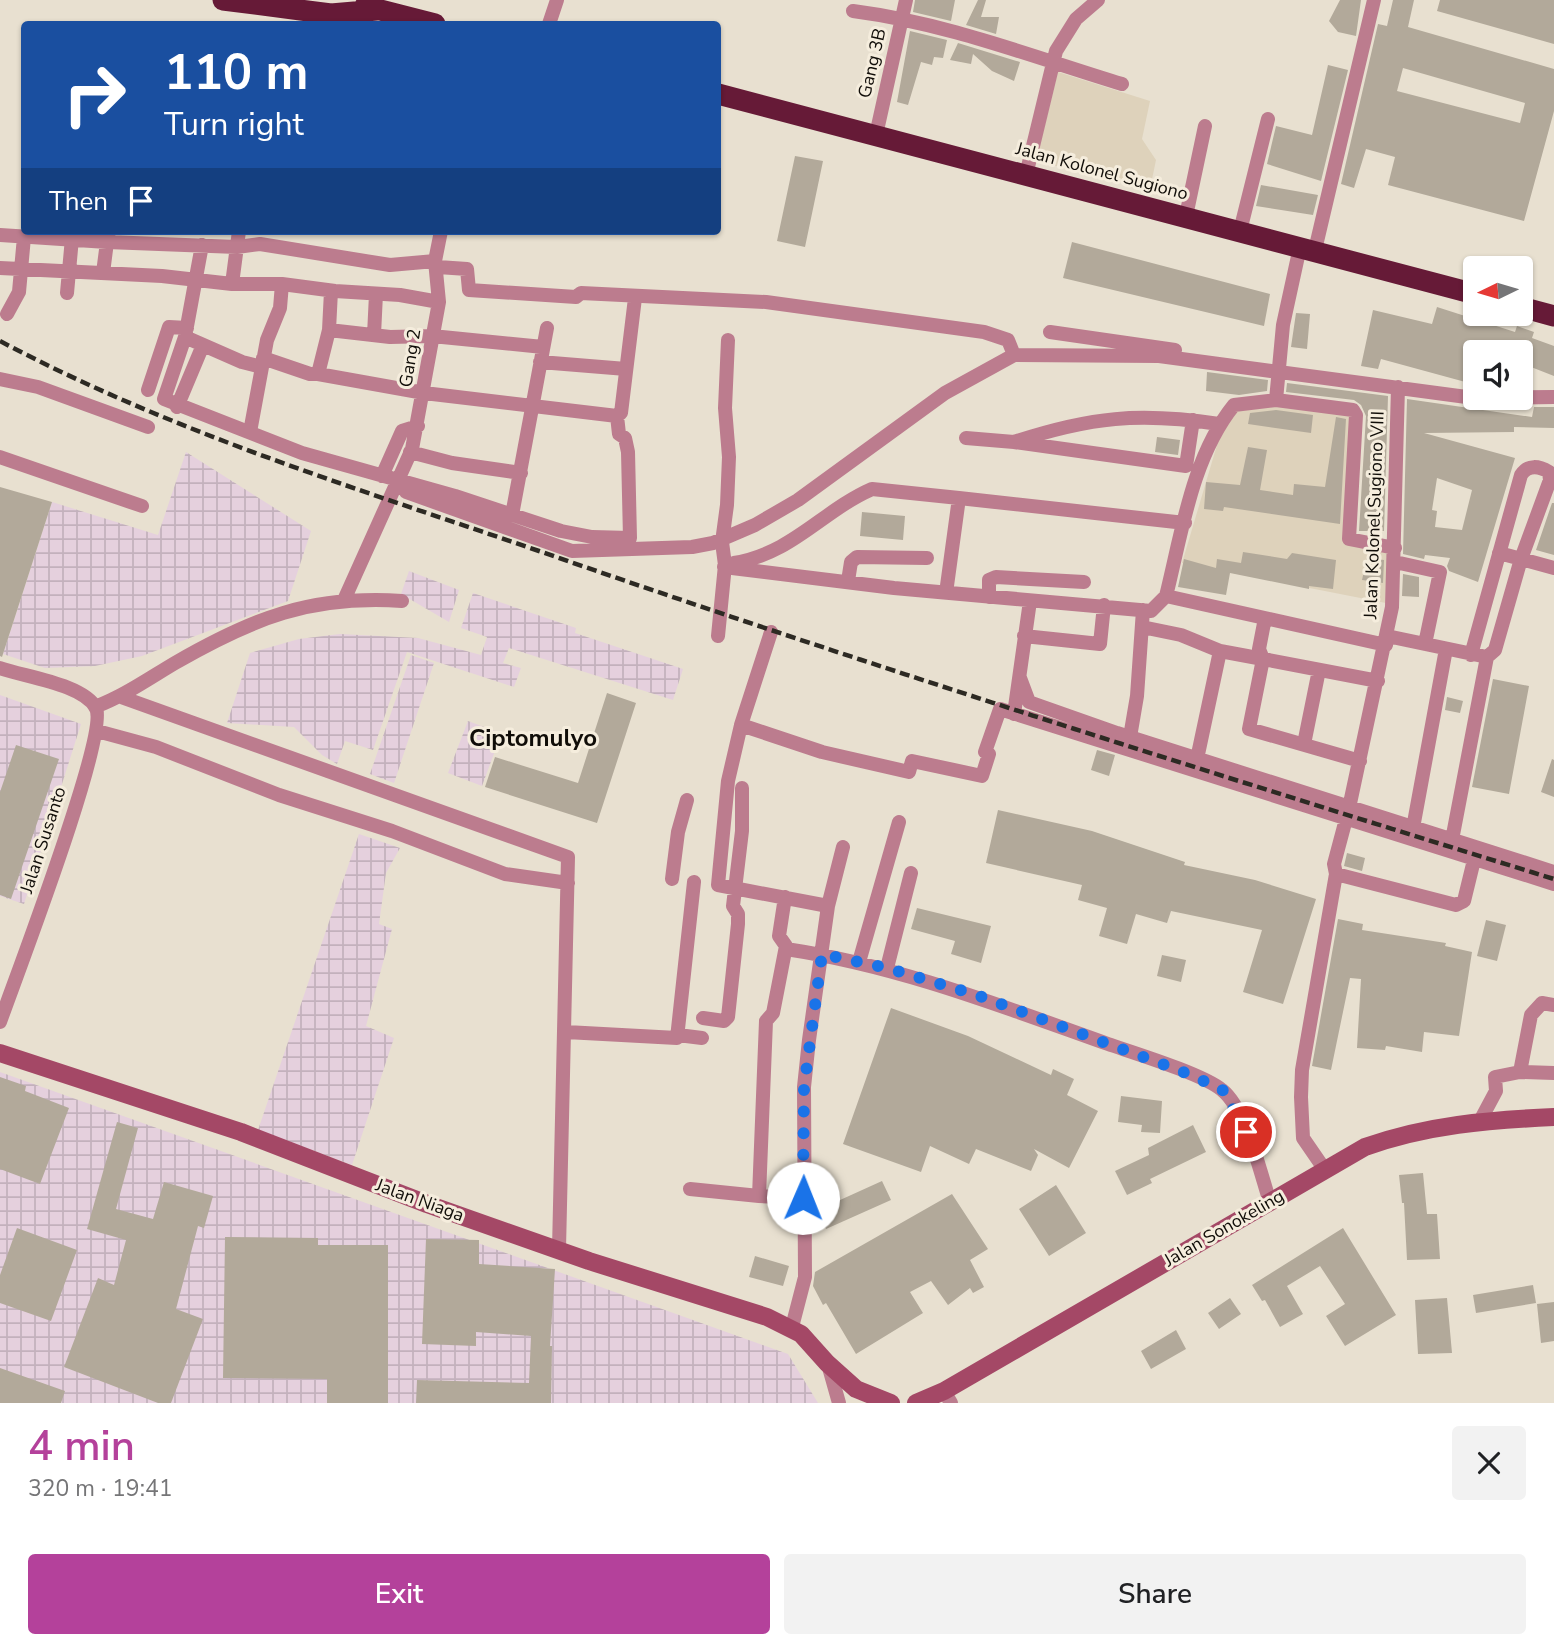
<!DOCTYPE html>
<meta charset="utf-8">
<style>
body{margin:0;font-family:"Nunito Sans",sans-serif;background:#f2f2f2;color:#202124;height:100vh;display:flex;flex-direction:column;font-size:26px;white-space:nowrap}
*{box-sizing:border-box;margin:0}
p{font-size:23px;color:#757577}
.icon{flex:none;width:38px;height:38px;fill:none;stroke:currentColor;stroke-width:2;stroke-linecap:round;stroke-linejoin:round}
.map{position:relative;height:1403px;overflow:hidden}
.side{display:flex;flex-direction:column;background:#fff;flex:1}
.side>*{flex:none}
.top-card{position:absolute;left:21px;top:21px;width:700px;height:214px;border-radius:7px;box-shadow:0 2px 5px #0004;background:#1a4fa0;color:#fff;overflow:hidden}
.needle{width:46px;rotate:265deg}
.controls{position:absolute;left:1463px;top:256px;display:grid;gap:14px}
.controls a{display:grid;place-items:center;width:70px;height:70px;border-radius:7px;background:#fff;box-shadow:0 2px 5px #0004;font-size:35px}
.pin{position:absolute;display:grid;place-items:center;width:60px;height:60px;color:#fff;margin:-30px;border:4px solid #fff;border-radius:50%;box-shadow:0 2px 7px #0007}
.me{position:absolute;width:77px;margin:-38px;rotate:1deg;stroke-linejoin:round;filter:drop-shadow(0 0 5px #0008)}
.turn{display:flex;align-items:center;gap:24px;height:147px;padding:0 28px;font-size:32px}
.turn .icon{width:91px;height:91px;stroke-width:2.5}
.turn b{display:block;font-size:49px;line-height:60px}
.then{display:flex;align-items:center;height:66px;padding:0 28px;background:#0003;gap:14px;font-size:26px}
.round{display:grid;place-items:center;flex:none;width:74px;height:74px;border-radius:7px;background:#f2f2f2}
.overview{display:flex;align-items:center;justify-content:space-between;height:119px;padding:0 28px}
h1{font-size:42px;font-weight:600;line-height:52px;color:#b4419b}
.primary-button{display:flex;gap:14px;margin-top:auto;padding:14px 28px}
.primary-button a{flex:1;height:80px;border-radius:7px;background:#b4419b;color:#fff;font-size:28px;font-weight:600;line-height:80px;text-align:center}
.primary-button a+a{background:#f2f2f2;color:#202124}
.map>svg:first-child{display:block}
.industrial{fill:url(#industrial-grid)}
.built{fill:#ded2bb}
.building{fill:#b2a99a;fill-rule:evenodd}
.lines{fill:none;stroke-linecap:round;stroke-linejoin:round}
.street{stroke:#bc7c8e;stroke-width:14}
.secondary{stroke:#a44866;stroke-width:18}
.highway{stroke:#661a37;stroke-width:21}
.rail{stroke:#2d2a23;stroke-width:4.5;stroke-dasharray:10 5;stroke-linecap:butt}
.route{stroke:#1a73e8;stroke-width:12;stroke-dasharray:0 21.6}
.labels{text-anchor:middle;stroke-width:6;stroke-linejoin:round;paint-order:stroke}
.street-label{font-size:18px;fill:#100d08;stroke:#f5eddd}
.district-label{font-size:24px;font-weight:bold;fill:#100d08;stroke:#f5eddd}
</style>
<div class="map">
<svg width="1554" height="1403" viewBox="0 0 1554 1403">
<defs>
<pattern id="industrial-grid" width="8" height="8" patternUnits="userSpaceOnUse" patternTransform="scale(1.75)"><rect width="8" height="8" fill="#e5d0dd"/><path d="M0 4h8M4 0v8" fill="none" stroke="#c3b1bc"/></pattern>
</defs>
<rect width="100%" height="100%" fill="#e8e0d0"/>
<path class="industrial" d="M 186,452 L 311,531 L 288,601 L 142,656 L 95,666 L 45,668 L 3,654 L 52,502 L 158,535 Z
M 409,571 L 459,590 L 449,622 L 401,594 Z
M 473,593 L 576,628 L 575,633 L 683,669 L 673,700 L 509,648 L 503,663 L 521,668 L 514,687 L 407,652 L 373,750 L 345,741 L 337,764 L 322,755 L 294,727 L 227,723 L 250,653 L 299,639 L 340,634 L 418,638 L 481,655 L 487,637 L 461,628 Z
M 411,655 L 434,663 L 394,783 L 370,774 Z
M 0,695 L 81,724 L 24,904 L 0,896 Z
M 468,721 L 495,731 L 490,745 L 496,748 L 482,786 L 448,773 Z
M 359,834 L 400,848 L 386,873 L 379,924 L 392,929 L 366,1026 L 394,1038 L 352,1165 L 258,1130 Z
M 0,1072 L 788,1354 L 818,1403 L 0,1403 Z"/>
<path class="built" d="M 1058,72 L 1150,101 L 1142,139 L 1156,160 L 1150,189 L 1036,161 Z
M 1255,404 L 1351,415 L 1345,540 L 1394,553 L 1391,604 L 1182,563 L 1225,418 L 1240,408 Z"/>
<path class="building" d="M 915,0 L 955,0 L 951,21 L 913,12 Z
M 978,0 L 986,0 L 981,17 L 999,17 L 996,34 L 966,25 Z
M 1340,0 L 1361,0 L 1356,36 L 1338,32 L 1329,21 Z
M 1393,0 L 1414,0 L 1408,27 L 1554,69 L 1554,111 L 1524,221 L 1388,185 L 1395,157 L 1366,149 L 1354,188 L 1341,184 L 1378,24 L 1387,26 ZM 1403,68 L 1525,103 L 1520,123 L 1397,91 Z
M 1440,0 L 1554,0 L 1554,44 L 1437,11 Z
M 910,31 L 947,40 L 943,58 L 934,57 L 932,65 L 921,62 L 908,105 L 897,102 Z
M 958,43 L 1020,62 L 1014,81 L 992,71 L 973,54 L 971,64 L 950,60 Z
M 1328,65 L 1348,70 L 1321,181 L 1267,164 L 1276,126 L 1312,135 Z
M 795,156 L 823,161 L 805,247 L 777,241 Z
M 1261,185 L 1318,195 L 1313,215 L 1256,206 Z
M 1072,242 L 1270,294 L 1264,326 L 1063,278 Z
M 1437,307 L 1515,332 L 1517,326 L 1534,332 L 1532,338 L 1554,346 L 1554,376 L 1521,363 L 1521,352 L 1475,352 L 1469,383 L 1381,359 L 1378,369 L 1361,366 L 1373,310 L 1432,324 Z
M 1296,313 L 1310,314 L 1307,349 L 1291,347 Z
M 1207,372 L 1268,380 L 1267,391 L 1239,395 L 1206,391 Z
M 1287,383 L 1388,396 L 1384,531 L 1359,531 L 1366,416 L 1361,405 L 1354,400 L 1286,392 Z
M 1407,399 L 1532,417 L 1534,407 L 1554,407 L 1554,428 L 1514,427 L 1514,432 L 1424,433 L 1515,458 L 1478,582 L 1449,571 L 1447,566 L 1450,558 L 1425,555 L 1424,559 L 1403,554 ZM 1437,478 L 1472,490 L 1462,530 L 1435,527 L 1437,511 L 1432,510 Z
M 1276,410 L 1313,415 L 1311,433 L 1248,424 L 1250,413 Z
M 1336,417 L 1346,419 L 1340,524 L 1224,507 L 1223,511 L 1204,509 L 1206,482 L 1240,485 L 1248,447 L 1267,450 L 1260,490 L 1293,495 L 1294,484 L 1325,487 Z
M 1157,437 L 1180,440 L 1178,455 L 1155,452 Z
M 0,487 L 52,502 L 2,657 L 0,656 Z
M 1552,503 L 1554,503 L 1554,555 L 1536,550 Z
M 862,512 L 905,516 L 903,540 L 860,536 Z
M 1243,552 L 1287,559 L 1292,553 L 1336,560 L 1333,589 L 1309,586 L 1309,589 L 1230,573 L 1226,595 L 1178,587 L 1184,559 L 1216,568 L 1217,559 L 1241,563 Z
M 1367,558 L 1384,560 L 1383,583 L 1362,580 Z
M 1403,574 L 1419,577 L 1419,597 L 1402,596 Z
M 1493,679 L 1529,686 L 1509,794 L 1472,787 Z
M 607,693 L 636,703 L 597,823 L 485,787 L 495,757 L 578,783 Z
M 1447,697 L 1463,701 L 1460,713 L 1445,710 Z
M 16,745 L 59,759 L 11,899 L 0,895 L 0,792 Z
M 1097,750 L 1115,755 L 1109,776 L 1091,770 Z
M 1552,759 L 1554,760 L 1554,797 L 1541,792 Z
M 998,810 L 1092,831 L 1185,862 L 1184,865 L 1255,880 L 1316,899 L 1283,1004 L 1243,992 L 1262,930 L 1171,911 L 1167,923 L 1136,914 L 1127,944 L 1099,936 L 1107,908 L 1078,900 L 1082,885 L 986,863 Z
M 1347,853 L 1365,858 L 1362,871 L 1344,866 Z
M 917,908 L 991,926 L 981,963 L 951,954 L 955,941 L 911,929 Z
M 1338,919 L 1363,924 L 1362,930 L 1446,943 L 1445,946 L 1472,952 L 1459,1036 L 1424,1032 L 1422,1052 L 1386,1046 L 1385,1050 L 1357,1048 L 1361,979 L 1350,978 L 1331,1070 L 1312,1066 Z
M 1486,920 L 1506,925 L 1497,961 L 1477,956 Z
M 1162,955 L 1186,960 L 1181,982 L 1157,976 Z
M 891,1008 L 968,1036 L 1051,1075 L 1053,1069 L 1074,1079 L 1067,1095 L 1098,1111 L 1069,1168 L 1034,1149 L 1038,1155 L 1031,1171 L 976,1149 L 969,1164 L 930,1146 L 921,1172 L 843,1144 Z
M 0,1077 L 26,1086 L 25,1091 L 69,1108 L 40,1184 L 0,1169 Z
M 1121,1096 L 1162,1101 L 1160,1133 L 1141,1132 L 1142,1125 L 1118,1122 Z
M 117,1122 L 138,1128 L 116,1209 L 153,1219 L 164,1182 L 213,1196 L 204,1228 L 198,1226 L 176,1309 L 203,1319 L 171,1403 L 158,1403 L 64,1367 L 98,1278 L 114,1285 L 126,1240 L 87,1229 Z
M 1193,1125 L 1206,1152 L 1150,1179 L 1152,1183 L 1127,1195 L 1115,1171 L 1149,1155 L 1148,1148 Z
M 1423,1173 L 1427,1214 L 1437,1214 L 1440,1259 L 1407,1260 L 1404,1203 L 1402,1203 L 1399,1175 Z
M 882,1181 L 891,1200 L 826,1229 L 818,1210 Z
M 1056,1185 L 1086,1233 L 1049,1256 L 1019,1209 Z
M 952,1194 L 988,1249 L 970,1260 L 984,1287 L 973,1293 L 970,1288 L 948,1305 L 931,1281 L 910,1292 L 923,1313 L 856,1354 L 826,1303 L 823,1305 L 813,1286 L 815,1272 Z
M 17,1228 L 77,1250 L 51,1321 L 0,1303 L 0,1275 Z
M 1343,1228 L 1396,1315 L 1345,1346 L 1326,1316 L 1345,1304 L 1320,1266 L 1287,1286 L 1303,1314 L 1280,1327 L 1265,1300 L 1262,1301 L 1252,1285 Z
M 225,1237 L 318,1238 L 318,1245 L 388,1245 L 388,1403 L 327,1403 L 327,1379 L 223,1378 Z
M 426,1239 L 479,1240 L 479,1264 L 555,1269 L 550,1346 L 552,1346 L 551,1403 L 416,1403 L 417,1380 L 529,1383 L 531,1336 L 476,1332 L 476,1346 L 422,1344 Z
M 755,1256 L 789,1266 L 783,1286 L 749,1277 Z
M 1533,1285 L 1536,1303 L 1476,1313 L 1473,1295 Z
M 1230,1298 L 1241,1314 L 1219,1329 L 1208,1313 Z
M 1447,1298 L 1452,1353 L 1418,1354 L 1415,1300 Z
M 1554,1302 L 1554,1341 L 1541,1343 L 1537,1304 Z
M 1176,1330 L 1186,1349 L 1151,1369 L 1141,1351 Z
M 0,1368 L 65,1391 L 61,1403 L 0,1403 Z"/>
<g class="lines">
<path class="street" d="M 853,11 C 946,23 1033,57 1122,84
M 549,24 L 557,0
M 876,135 L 906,0
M 1026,175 L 1056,51 L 1076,19 L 1098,0
M 1186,216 L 1205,126
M 1240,231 L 1268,119
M 0,235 L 107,242 L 109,231
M 202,245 L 185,337 L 164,399 L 302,453 L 455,496 L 561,531 L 592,537 L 630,538 L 628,452 L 625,438 L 619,434 L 617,416 L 424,393 L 318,374 L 329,330 L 390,337 L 432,336 L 543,347
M 1315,250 L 1374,0
M 438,267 L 467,269 L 469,290 L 576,297 L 581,293 L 766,302 L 984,332 L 1008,340 L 1014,355
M 0,268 L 162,276 L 232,284 L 282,284 L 335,291 L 400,295 L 439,302
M 103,273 L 107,242 L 237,247 L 260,244 L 390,265 L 435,261
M 232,284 L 239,231
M 67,293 L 72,238
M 7,314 L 19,292 L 24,237
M 329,330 L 331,291
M 1050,332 L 1175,350
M 374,335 L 376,294
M 185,337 L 242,362 L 262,367
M 263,358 L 310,374 L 318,374
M 540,362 L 626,369
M 0,379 L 38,387 L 148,427
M 148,390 L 169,327 L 187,328
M 1276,400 L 1283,325 L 1300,247
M 177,407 L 203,345
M 617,416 L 621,413 L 635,298
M 1193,420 L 1186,466 L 1014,442 C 1090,417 1139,412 1219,424
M 250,432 L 267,340 L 280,308 L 282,284
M 966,438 L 1014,442
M 410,452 L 452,463 L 521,473
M 0,457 L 142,506
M 382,476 L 402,431 L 418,426
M 406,492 L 572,551 L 692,547 L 713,543 L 755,525 L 798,500 L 945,393 L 1014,355 L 1159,356 L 1474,398 L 1554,397
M 512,515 L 547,328
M 1499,553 L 1554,568
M 1395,562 L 1440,572 L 1425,644
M 734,563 C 793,553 822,511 872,489 L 959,498
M 724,567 L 894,588 L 1151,611 L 1166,596 C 1182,532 1192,457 1234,405 L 1276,400 L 1353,410 L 1356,415 L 1349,539 L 1395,548
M 848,581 L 851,562 L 857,557 L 927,558
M 946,593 L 959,498 L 1185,523
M 1166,596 L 1386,645
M 989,597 L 989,580 L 996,577 L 1084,582
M 344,600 L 412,449 L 439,302 L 435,261 L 441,231
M 1142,627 L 1181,635 L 1220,651
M 718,636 L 725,565 L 722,542 L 727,505 L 729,457 L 725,408 L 728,340
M 1024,636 L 1100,644 L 1104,605
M 1387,636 L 1487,657 L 1452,840
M 1471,655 L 1521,475 C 1528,464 1539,466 1549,472 L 1550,480 L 1521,559 L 1495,650 L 1487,657
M 1263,659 L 1259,649 L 1265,618
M 0,668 C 25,677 83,684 96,708 C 109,735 15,979 0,1022
M 1020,678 L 1029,702 L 1117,733 L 1554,872
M 121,697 L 568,857 L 559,1249
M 95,707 C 124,696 148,679 175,663 C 253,618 311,595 402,601
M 1014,714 L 1030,601
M 741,725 L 771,632
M 97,731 L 156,747 L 279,795 L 392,831 L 505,874 L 568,883
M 1130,737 L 1137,696 L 1143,610
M 1304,744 L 1319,670
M 985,752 L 1000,709 L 1554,884
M 1197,759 L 1220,651 L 1263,659
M 1360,761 L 1249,729 L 1263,659 L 1378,681
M 1349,808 L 1392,607 L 1398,387
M 1413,828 L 1446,649
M 1336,874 L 1456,905 L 1464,901 L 1474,860
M 672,879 L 678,832 L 687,800
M 828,906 L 718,885 L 728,781 L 741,725 L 822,752 L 909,772 L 912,761 L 982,776 L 989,754
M 786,949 C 899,966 1001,1006 1108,1044 C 1134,1053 1203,1074 1222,1090 C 1246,1109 1260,1172 1270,1202
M 859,962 L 899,822
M 887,968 L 911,873
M 1554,1005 L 1542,1003 L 1531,1015 L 1520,1072 L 1554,1073
M 703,1018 L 724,1021 L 728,1017 L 738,924 L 738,914 L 733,906 L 742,831 L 742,788
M 566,1032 L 677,1038 L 694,882
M 678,1035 L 702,1038
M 1480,1121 L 1496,1091 L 1495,1077 L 1520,1072
M 1325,1170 L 1303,1138 L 1301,1097 L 1302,1070 L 1336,874 L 1334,864 L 1346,819
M 690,1189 L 759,1196 L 766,1021 L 773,1013 L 786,946 L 779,936 L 785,897
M 759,1196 L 803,1198
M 792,1327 L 805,1277 L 804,1087 L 809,1040 L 828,906 L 843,847
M 828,1364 L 839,1403
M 944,1391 L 951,1403"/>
<path class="secondary" d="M 0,1053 L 241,1132 L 427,1204 L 589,1261 L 767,1317 L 801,1334 L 827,1363 L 856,1389 L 891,1403
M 916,1403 L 944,1391 L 1365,1147 C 1427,1125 1488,1120 1554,1117"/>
<path class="highway" d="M 223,0 L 331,14 L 377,10
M 365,6 L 435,24
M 718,94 L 1475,294
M 1521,307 L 1554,316"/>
<path class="rail" d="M 0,341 C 171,432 356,488 539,551 C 875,668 1214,774 1554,879"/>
</g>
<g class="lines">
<path class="route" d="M 803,1198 L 804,1087 L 822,954 L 887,968 L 977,995 L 1181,1071 L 1222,1089 L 1246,1132"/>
</g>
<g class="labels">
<g class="street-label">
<text transform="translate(872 63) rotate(-77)" y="6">Gang 3B</text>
<text transform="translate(1102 171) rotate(15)" y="6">Jalan Kolonel Sugiono</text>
<text transform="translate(410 358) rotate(-81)" y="6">Gang 2</text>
<text transform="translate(1374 515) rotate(-88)" y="6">Jalan Kolonel Sugiono VIII</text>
<text transform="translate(43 840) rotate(-72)" y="6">Jalan Susanto</text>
<text transform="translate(420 1200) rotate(20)" y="6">Jalan Niaga</text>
<text transform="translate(1224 1228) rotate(-30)" y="6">Jalan Sonokeling</text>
</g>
<g class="district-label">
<text x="533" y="746">Ciptomulyo</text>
</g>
</g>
</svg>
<div class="controls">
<a><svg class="needle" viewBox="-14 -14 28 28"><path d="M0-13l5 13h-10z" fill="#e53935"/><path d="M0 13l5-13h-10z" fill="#757577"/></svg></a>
<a><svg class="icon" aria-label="sound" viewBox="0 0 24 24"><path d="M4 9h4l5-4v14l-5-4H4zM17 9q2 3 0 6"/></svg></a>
</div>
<div class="pin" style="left:1246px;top:1132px;background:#d93025"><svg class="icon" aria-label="arrive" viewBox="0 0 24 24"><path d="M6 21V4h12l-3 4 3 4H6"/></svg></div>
<svg class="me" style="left:803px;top:1198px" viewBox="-20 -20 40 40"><circle r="19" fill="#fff"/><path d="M0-13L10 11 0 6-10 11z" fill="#1a73e8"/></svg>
<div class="top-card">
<div class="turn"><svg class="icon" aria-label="right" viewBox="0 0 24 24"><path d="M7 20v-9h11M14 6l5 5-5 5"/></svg><div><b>110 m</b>Turn right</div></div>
<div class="then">Then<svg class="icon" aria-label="arrive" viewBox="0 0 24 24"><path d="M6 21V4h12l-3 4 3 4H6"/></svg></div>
</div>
</div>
<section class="side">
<div class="overview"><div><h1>4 min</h1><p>320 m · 19:41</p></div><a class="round"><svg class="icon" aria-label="close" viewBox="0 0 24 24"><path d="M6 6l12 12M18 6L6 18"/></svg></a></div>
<div class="primary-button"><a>Exit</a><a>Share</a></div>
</section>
